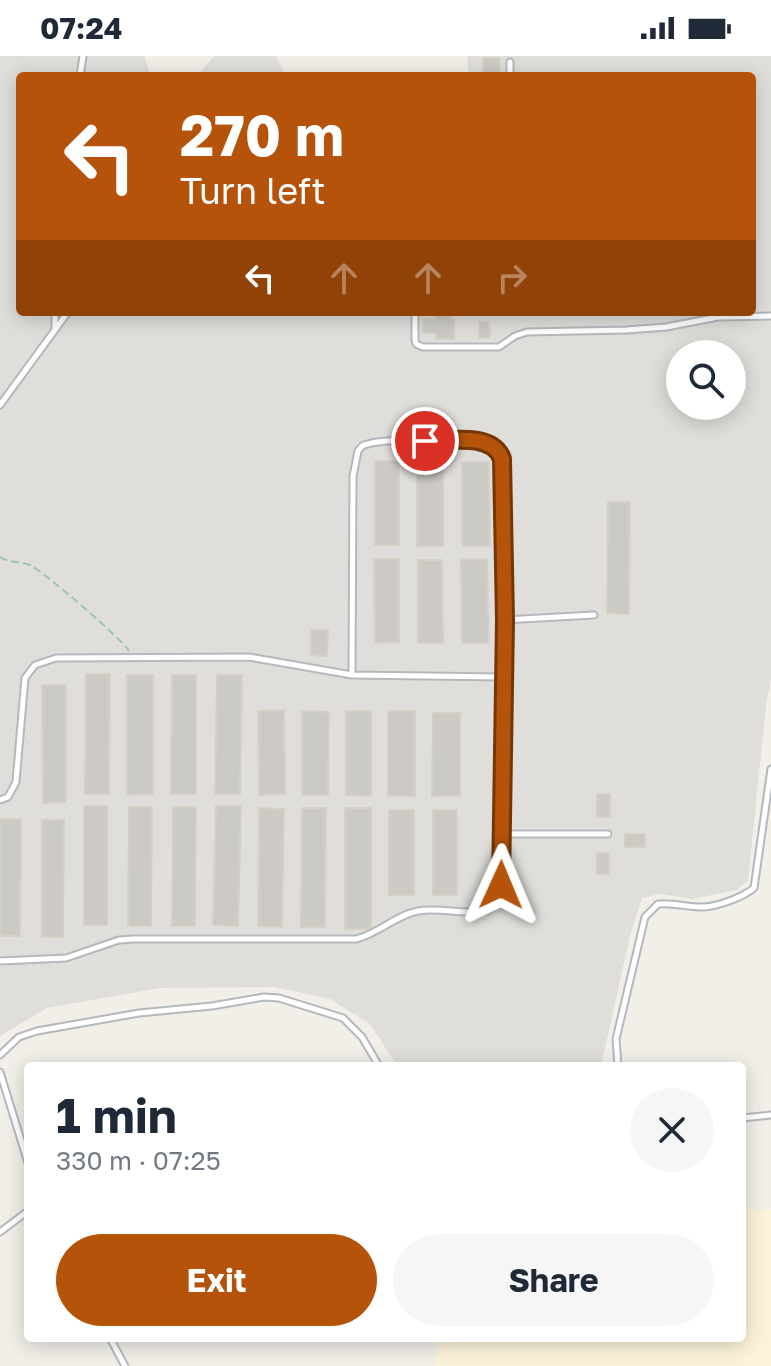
<!DOCTYPE html>
<meta charset="utf-8">
<style>
body{margin:0;font-family:"Golos Text",sans-serif;background:#f6f6f7;color:#1f2937;height:100vh;display:flex;flex-direction:column;font-size:30px;white-space:nowrap}
*{box-sizing:border-box;margin:0}
p{font-size:26px;color:#747a83}
.icon{flex:none;width:44px;height:44px;fill:none;stroke:currentColor;stroke-width:2;stroke-linecap:round;stroke-linejoin:round}
.map{position:relative;flex:1;overflow:hidden}
.side{position:absolute;left:24px;top:1006px;width:722px;height:280px;display:flex;flex-direction:column;background:#fff;border-radius:8px;box-shadow:0 4px 20px #0003}
.side>*{flex:none}
.top-card{position:absolute;left:16px;top:16px;width:740px;height:244px;border-radius:8px;box-shadow:0 4px 20px #0003;background:#b45309;color:#fff;overflow:hidden}
.controls{position:absolute;left:666px;top:284px;display:grid;gap:16px}
.controls a{display:grid;place-items:center;width:80px;height:80px;border-radius:50%;background:#fff;box-shadow:0 4px 20px #0003;font-size:40px}
.pin{position:absolute;display:grid;place-items:center;width:68px;height:68px;color:#fff;margin:-34px;border:4px solid #fff;border-radius:50%;box-shadow:0 2px 8px #0007}
.me{position:absolute;width:88px;margin:-44px;rotate:1deg;stroke-linejoin:round;filter:drop-shadow(0 0 6px #0008)}
.turn{display:flex;align-items:center;gap:28px;height:168px;padding:0 32px;font-size:36px}
.turn .icon{width:104px;height:104px;stroke-width:2.5}
.turn b{display:block;font-size:56px;line-height:68px}
.lanes{display:flex;align-items:center;height:76px;padding:0 32px;background:#0003;justify-content:center;gap:40px;direction:ltr}
.lanes .off{opacity:.35}
.round{display:grid;place-items:center;flex:none;width:84px;height:84px;border-radius:42px;background:#f6f6f7}
.head{display:flex;align-items:center;justify-content:space-between;height:136px;padding:0 32px}
h1{font-size:48px;font-weight:700;line-height:60px}
.button{display:flex;gap:16px;margin-top:auto;padding:16px 32px}
.button a{flex:1;height:92px;border-radius:48px;background:#b45309;color:#fff;font-size:32px;font-weight:700;line-height:92px;text-align:center}
.button a+a{background:#f6f6f7;color:#1f2937}
.status{display:flex;justify-content:space-between;align-items:center;height:56px;padding:0 40px;background:#fff;direction:ltr}
.status svg{height:22px;fill:currentColor}
.map>svg:first-child{display:block}
.industrial{fill:#e0deda;fill-rule:evenodd}
.sand{fill:#fbf3d9}
.building{fill:#cccac5;stroke:#d6d1c6;stroke-width:2}
.lines{fill:none;stroke-linecap:round;stroke-linejoin:round}
.service-casing{stroke:#b5b8bc;stroke-width:9}
.path{stroke:#9cc7a9;stroke-width:2;stroke-dasharray:8 4;stroke-linecap:butt}
.service{stroke:#fff;stroke-width:5}
.route-casing{stroke:#753606;stroke-width:20}
.route{stroke:#b45309;stroke-width:14}
</style>
<div class="status"><b>07:24</b><svg viewBox="0 0 49 12"><path d="M0 12V9h3v3zM5 12V6h3v6zM10 12V3h3v9zM15 12V0h3v12zM26 1h20v11H26zM47 4h2v5h-2z"/></svg></div>
<div class="map">
<svg width="771" height="1310" viewBox="0 0 771 1310">
<rect width="100%" height="100%" fill="#f1efe8"/>
<path class="industrial" d="M 0,0 L 144,0 L 151,20 L 20,20 L 20,256 L 752,256 L 752,20 L 469,20 L 467,0 L 771,0 L 771,624 L 766,650 L 748,825 L 737,834 L 692,843 L 659,838 L 642,842 L 630,880 L 601,1010 L 397,1010 L 370,968 L 330,943 L 274,931 L 160,932 L 47,952 L 0,980 ZM 680,298 L 732,298 L 732,350 L 680,350 Z
M 214,0 L 276,0 L 286,20 L 197,20 Z"/>
<path class="sand" d="M 742,1144 L 756,1155 L 771,1153 L 771,1310 L 434,1310 L 441,1282 L 742,1282 Z"/>
<path class="building" d="M 483,2 L 499,2 L 500,19 L 483,19 Z
M 435,256 L 450,256 L 450,263 L 454,263 L 454,283 L 436,283 L 436,277 L 423,277 L 423,263 L 435,263 Z
M 479,266 L 489,266 L 490,282 L 479,282 Z
M 375,405 L 399,405 L 399,489 L 375,489 Z
M 462,406 L 489,406 L 490,490 L 462,490 Z
M 417,407 L 443,407 L 443,490 L 417,490 Z
M 608,446 L 630,446 L 629,558 L 607,557 Z
M 374,503 L 399,503 L 399,586 L 375,587 Z
M 487,503 L 489,587 L 462,587 L 461,504 Z
M 418,504 L 442,504 L 443,587 L 418,587 Z
M 311,574 L 328,574 L 327,600 L 311,599 Z
M 86,618 L 110,618 L 109,738 L 85,738 Z
M 127,619 L 153,619 L 153,738 L 127,739 Z
M 172,619 L 196,619 L 196,738 L 171,738 Z
M 217,619 L 242,619 L 240,738 L 215,738 Z
M 42,629 L 66,629 L 66,746 L 43,747 Z
M 284,654 L 285,738 L 259,739 L 258,655 Z
M 302,655 L 329,656 L 328,739 L 302,739 Z
M 346,655 L 371,655 L 371,740 L 346,739 Z
M 388,655 L 415,655 L 415,740 L 388,740 Z
M 433,657 L 460,657 L 460,740 L 432,740 Z
M 597,738 L 610,738 L 610,761 L 597,761 Z
M 84,750 L 107,750 L 107,869 L 84,869 Z
M 216,750 L 241,750 L 238,870 L 213,869 Z
M 129,751 L 152,751 L 151,870 L 128,870 Z
M 173,751 L 196,751 L 195,870 L 172,870 Z
M 259,752 L 284,753 L 282,871 L 258,870 Z
M 302,752 L 326,752 L 325,871 L 301,871 Z
M 345,752 L 371,752 L 371,873 L 345,873 Z
M 389,754 L 414,754 L 414,839 L 389,839 Z
M 433,754 L 457,754 L 457,839 L 433,839 Z
M 0,763 L 21,763 L 20,880 L 0,880 Z
M 42,764 L 64,764 L 63,881 L 42,881 Z
M 625,778 L 645,778 L 645,791 L 625,791 Z
M 597,797 L 609,797 L 609,818 L 597,818 Z"/>
<g class="lines">
<g class="service-casing">
<path id="service" d="M 80,20 L 83,0
M 510,20 L 510,6
M 55,256 L 55,272
M 415,256 L 415,284 L 416,288 L 423,291 L 499,291 L 515,280 L 527,276 L 626,274 L 666,271 L 718,261 L 771,260
M 0,349 L 68,256
M 505,564 L 594,559
M 0,744 L 8,741 L 16,726 L 25,622 L 35,609 L 56,602 L 249,601 L 352,619 L 502,621
M 501,778 L 608,778
M 0,905 L 66,902 L 119,884 L 134,883 L 356,883 C 378,878 396,859 418,855 C 439,851 468,860 487,854 C 497,851 499,838 501,829 L 505,564 L 503,414 C 503,406 502,396 495,391 C 482,381 385,382 368,388 C 362,389 362,390 358,395 L 353,420 L 352,619
M 0,999 L 19,981 L 37,975 L 139,957 L 212,950 L 264,941 L 279,942 L 343,962 L 362,981 L 379,1010
M 618,1010 L 616,983 L 645,861 L 658,848 C 674,846 689,852 704,851 C 719,850 743,841 754,832 L 771,713
M 0,1016 L 28,1107
M 742,1062 L 771,1059
M 0,1176 L 28,1155
M 110,1282 L 125,1310"/>
</g>
<path class="path" d="M 0,501 C 9,507 20,505 30,509 C 43,515 122,583 129,595"/>
<use href="#service" class="service"/>
</g>
<g class="lines">
<g class="route-casing">
<path id="route" d="M 425,385 C 449,385 493,376 502,403 L 505,564 L 501,829"/>
</g>
<use href="#route" class="route"/>
</g>
</svg>
<div class="controls">
<a><svg class="icon" aria-label="search" viewBox="0 0 24 24"><circle cx="10" cy="10" r="6"/><path d="M15 15l6 6"/></svg></a>
</div>
<div class="pin" style="left:425px;top:385px;background:#d93025"><svg class="icon" aria-label="arrive" viewBox="0 0 24 24"><path d="M6 21V4h12l-3 4 3 4H6"/></svg></div>
<svg class="me" style="left:501px;top:829px" viewBox="-20 -20 40 40"><path d="M0-17L14 15 0 8-14 15z" fill="#b45309" stroke="#fff" stroke-width="4"/></svg>
<div class="top-card">
<div class="turn"><svg class="icon" aria-label="left" viewBox="0 0 24 24"><path d="M17 20v-9H6M10 6l-5 5 5 5"/></svg><div><b>270 m</b>Turn left</div></div>
<div class="lanes"><svg class="icon" aria-label="left" viewBox="0 0 24 24"><path d="M17 20v-9H6M10 6l-5 5 5 5"/></svg><svg class="icon off" aria-label="ahead" viewBox="0 0 24 24"><path d="M12 20V5M6 11l6-6 6 6"/></svg><svg class="icon off" aria-label="ahead" viewBox="0 0 24 24"><path d="M12 20V5M6 11l6-6 6 6"/></svg><svg class="icon off" aria-label="right" viewBox="0 0 24 24"><path d="M7 20v-9h11M14 6l5 5-5 5"/></svg></div>
</div>
<section class="side">
<div class="head"><div><h1>1 min</h1><p>330 m · 07:25</p></div><a class="round"><svg class="icon" aria-label="close" viewBox="0 0 24 24"><path d="M6 6l12 12M18 6L6 18"/></svg></a></div>
<div class="button"><a>Exit</a><a>Share</a></div>
</section>
</div>
